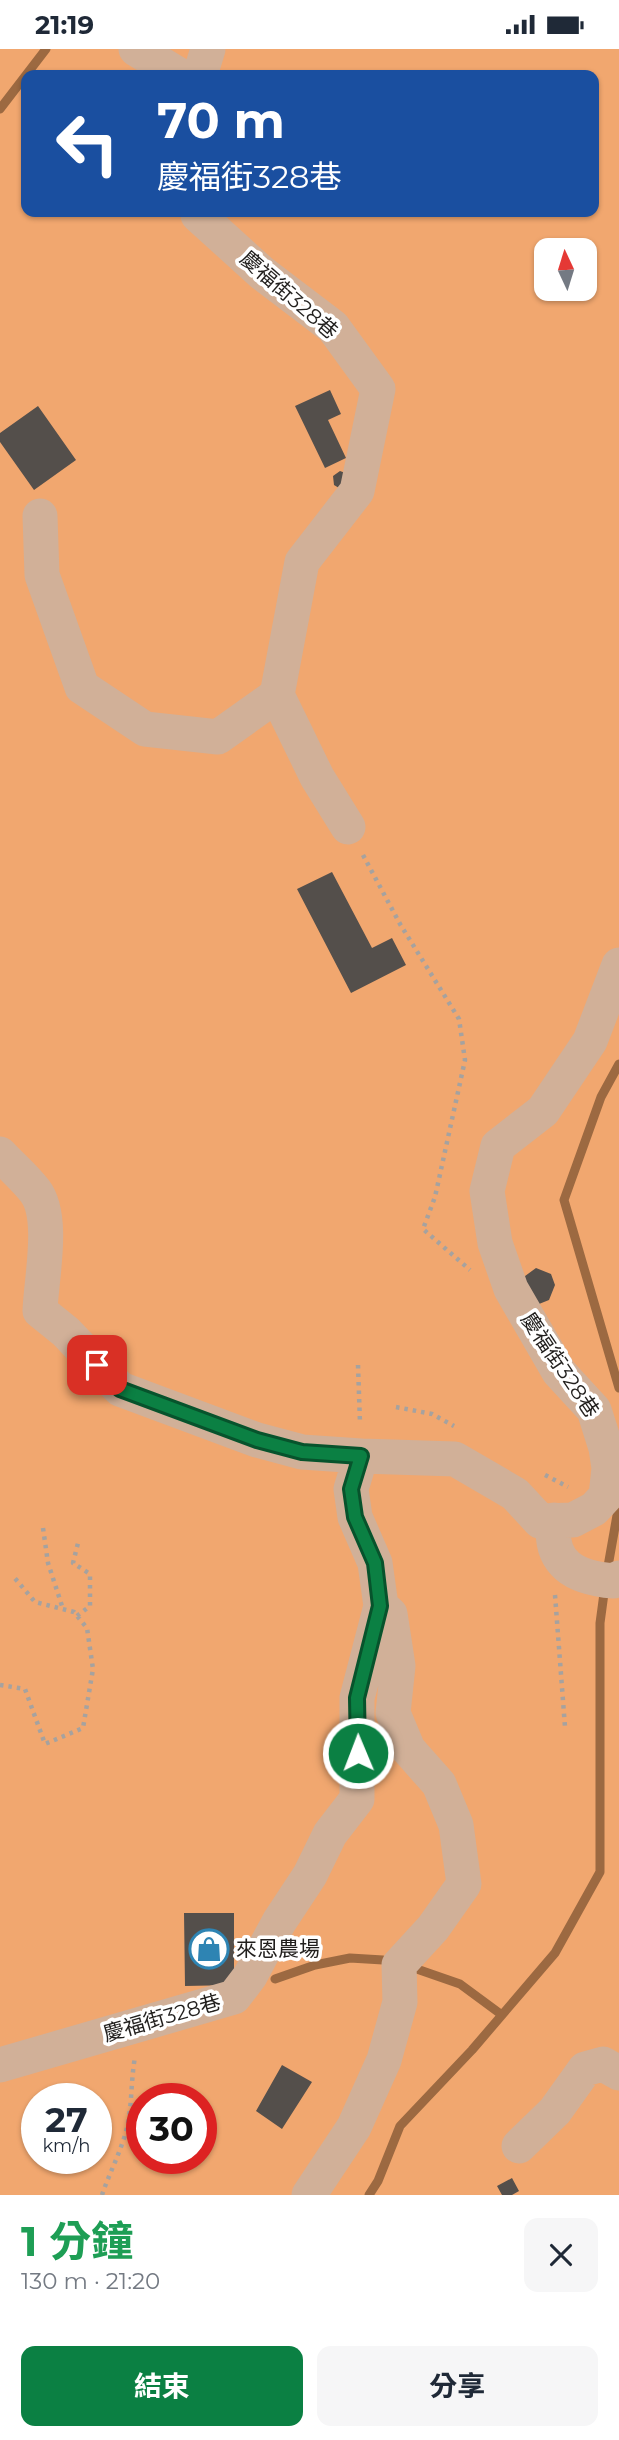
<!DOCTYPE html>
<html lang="zh-TW">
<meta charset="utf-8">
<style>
body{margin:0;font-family:Montserrat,"Noto Sans TC",sans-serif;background:#f6f6f7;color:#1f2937;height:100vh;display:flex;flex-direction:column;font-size:26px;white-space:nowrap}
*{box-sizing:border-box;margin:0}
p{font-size:23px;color:#747a83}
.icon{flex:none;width:38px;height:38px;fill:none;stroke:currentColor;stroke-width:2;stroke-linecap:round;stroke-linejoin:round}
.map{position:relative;height:2146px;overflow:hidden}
.details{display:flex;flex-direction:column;background:#fff;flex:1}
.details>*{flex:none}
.top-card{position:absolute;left:21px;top:21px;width:578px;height:147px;border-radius:14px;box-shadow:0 2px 5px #0004;background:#1a4fa0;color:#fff;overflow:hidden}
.needle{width:46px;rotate:356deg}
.controls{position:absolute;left:534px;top:189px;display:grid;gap:14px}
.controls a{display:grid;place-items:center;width:63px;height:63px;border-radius:14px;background:#fff;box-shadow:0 2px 5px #0004;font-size:35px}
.speed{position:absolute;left:21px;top:2034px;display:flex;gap:14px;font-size:35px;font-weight:700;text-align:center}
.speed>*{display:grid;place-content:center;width:91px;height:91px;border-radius:50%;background:#fff;box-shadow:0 2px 5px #0004;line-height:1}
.speed small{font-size:18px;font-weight:400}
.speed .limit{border:10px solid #d22;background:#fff;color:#111}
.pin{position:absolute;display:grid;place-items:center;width:60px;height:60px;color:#fff;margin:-30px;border-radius:14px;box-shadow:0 4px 10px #0006}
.me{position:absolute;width:77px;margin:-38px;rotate:359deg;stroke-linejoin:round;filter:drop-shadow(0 0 5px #0008)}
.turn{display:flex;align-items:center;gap:24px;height:147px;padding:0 21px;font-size:32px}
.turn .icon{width:91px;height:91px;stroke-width:2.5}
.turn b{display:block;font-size:49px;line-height:60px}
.round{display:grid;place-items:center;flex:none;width:74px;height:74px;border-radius:14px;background:#f6f6f7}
.head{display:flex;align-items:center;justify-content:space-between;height:119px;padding:0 21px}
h1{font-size:42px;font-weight:700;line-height:52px;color:#1e9e55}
.cta{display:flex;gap:14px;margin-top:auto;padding:14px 21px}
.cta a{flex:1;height:80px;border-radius:14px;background:#0b8043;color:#fff;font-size:28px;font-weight:700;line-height:80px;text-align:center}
.cta a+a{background:#f6f6f7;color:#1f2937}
.status{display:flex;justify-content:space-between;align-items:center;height:49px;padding:0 35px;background:#fff;direction:ltr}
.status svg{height:19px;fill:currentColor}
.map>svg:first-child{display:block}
.forest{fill:#f1a76f;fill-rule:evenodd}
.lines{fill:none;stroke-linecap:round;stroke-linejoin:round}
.stream{stroke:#9c6941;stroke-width:9}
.building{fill:#544f4b}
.path{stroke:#a6a29f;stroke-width:4.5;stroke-dasharray:3.5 5;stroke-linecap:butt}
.minor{stroke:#d1b098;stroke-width:35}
.route-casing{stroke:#07532c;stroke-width:18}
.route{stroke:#0b8043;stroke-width:12}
.labels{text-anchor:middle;stroke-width:7;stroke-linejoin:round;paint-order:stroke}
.street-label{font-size:21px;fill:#211f1d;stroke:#fff}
.poi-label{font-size:21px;fill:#211f1d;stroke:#fff;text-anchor:start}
</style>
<div class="status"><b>21:19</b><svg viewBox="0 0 49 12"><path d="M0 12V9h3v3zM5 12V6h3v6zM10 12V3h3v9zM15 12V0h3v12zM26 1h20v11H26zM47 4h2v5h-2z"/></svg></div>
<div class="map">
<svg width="619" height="2146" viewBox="0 0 619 2146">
<rect width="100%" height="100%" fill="#fffaf6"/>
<path class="forest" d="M 0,0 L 619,0 L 619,2146 L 0,2146 ZM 26,26 L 593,26 L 593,163 L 26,163 ZM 546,201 L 584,201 L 584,240 L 546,240 ZM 37,2049 L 96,2049 L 96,2109 L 37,2109 ZM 142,2049 L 201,2049 L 201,2109 L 142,2109 Z"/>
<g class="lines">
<path class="stream" d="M 0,60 L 46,0
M 619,1015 L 601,1048 L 564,1151 L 619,1339
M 607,1523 L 619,1455
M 411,1918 L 460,1935 L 502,1966
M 275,1930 L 315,1916 L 350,1909 L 383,1911
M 369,2146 L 378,2132 L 400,2077 L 472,2001 L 555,1904 L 600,1823 L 600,1574 L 605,1537"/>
</g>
<path class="building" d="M 330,341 L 341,365 L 328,371 L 346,409 L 325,419 L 295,357 Z
M 38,357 L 76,411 L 34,441 L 0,393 L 0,384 Z
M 340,422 L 348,425 L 339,439 L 334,436 L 333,427 Z
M 332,823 L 372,899 L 392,889 L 406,916 L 351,944 L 297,840 Z
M 536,1219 L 551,1225 L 555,1236 L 549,1251 L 539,1255 L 521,1230 Z
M 184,1864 L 234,1864 L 234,1936 L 185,1937 Z
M 282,2016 L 312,2033 L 282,2080 L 256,2062 Z
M 512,2129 L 519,2142 L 512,2146 L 502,2146 L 497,2137 Z"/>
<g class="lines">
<path class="path" d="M 363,806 L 400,875 L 459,970 L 465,1011 L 435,1148 L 423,1180 L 470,1221
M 358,1316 L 360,1374
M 396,1358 L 432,1365 L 454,1377
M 545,1426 L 568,1438
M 43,1479 L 48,1514 L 63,1560
M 555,1546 L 565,1678
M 77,1567 L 90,1557 L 90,1525 L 73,1514 L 79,1490
M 0,1636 L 25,1640 L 45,1695 L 83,1679 L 93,1620 L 87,1579 L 74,1563 L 35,1553 L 13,1527
M 102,2146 C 110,2122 123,2099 128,2074 C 132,2053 131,2030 135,2008"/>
<path class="minor" d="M 136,0 L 179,26
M 200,26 L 208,0
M 40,467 L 42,526 L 82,638 L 145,680 L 218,688 L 277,646 L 302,513 L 357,442 L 378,340 L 333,278 L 262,224 L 198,166 L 198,163
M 277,646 L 317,728 L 348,778
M 0,1105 C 11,1117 25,1129 35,1142 C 55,1168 41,1230 40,1262 L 66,1283 L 120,1340 L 257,1391 L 302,1403 L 361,1407
M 554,1471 C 548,1515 575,1529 614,1532 L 619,1529
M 0,2016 L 234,1948 L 250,1927 L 279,1873 L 310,1826 L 330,1785 L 357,1750 L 357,1649 L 381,1557 L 375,1514 L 355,1468 L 351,1440 L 361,1407 L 455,1410 L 515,1445 L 540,1472 L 573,1471 L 594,1460 L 606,1447 L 609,1419 L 606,1399 L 594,1361 L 559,1323 L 511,1240 L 495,1194 L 487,1142 L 498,1097 L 543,1062 L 590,992 L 619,916
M 519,2097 L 555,2062 L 585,2020 L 603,2015 L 619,2024
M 309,2146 L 354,2078 L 384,2011 L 400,1953 L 399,1916 L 433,1879 L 464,1835 L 456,1776 L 439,1735 L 408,1700 L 393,1664 L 398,1617 L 390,1565 L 381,1557"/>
</g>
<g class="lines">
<g class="route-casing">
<path id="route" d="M 97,1316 L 120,1340 L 257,1391 L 302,1403 L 361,1407 L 351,1440 L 355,1468 L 375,1514 L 380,1557 L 357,1649 L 358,1704"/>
</g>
<use href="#route" class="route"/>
</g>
<defs>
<g id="shop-ring" transform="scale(2.0125)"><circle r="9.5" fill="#fff" stroke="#2e84b3" stroke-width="1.5"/><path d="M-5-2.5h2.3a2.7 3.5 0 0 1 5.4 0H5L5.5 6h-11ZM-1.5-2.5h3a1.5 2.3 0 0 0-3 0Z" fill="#2e84b3"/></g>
</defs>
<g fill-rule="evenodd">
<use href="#shop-ring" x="209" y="1900"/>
</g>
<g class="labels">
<g class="street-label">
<text transform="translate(289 246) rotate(41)" y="7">慶福街328巷</text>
<text transform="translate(560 1316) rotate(56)" y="7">慶福街328巷</text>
<text transform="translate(162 1969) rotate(-16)" y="7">慶福街328巷</text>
</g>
<g class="poi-label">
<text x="236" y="1907">來恩農場</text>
</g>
</g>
</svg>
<div class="controls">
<a><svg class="needle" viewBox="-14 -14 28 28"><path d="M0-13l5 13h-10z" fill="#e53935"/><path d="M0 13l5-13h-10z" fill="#747a83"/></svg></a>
</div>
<div class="speed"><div>27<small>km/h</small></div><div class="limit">30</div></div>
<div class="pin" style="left:97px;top:1316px;background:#d93025"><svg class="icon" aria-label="arrive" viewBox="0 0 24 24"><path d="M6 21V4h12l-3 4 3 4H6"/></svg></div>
<svg class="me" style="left:358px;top:1704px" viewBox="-20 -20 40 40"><circle r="17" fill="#0b8043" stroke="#fff" stroke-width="3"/><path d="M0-11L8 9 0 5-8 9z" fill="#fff"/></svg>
<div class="top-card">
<div class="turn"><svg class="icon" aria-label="left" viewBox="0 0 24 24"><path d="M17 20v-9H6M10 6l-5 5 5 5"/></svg><div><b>70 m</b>慶福街328巷</div></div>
</div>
</div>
<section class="details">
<div class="head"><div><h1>1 分鐘</h1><p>130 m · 21:20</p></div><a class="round"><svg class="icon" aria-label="close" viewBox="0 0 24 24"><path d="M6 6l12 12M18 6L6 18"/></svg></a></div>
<div class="cta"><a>結束</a><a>分享</a></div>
</section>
